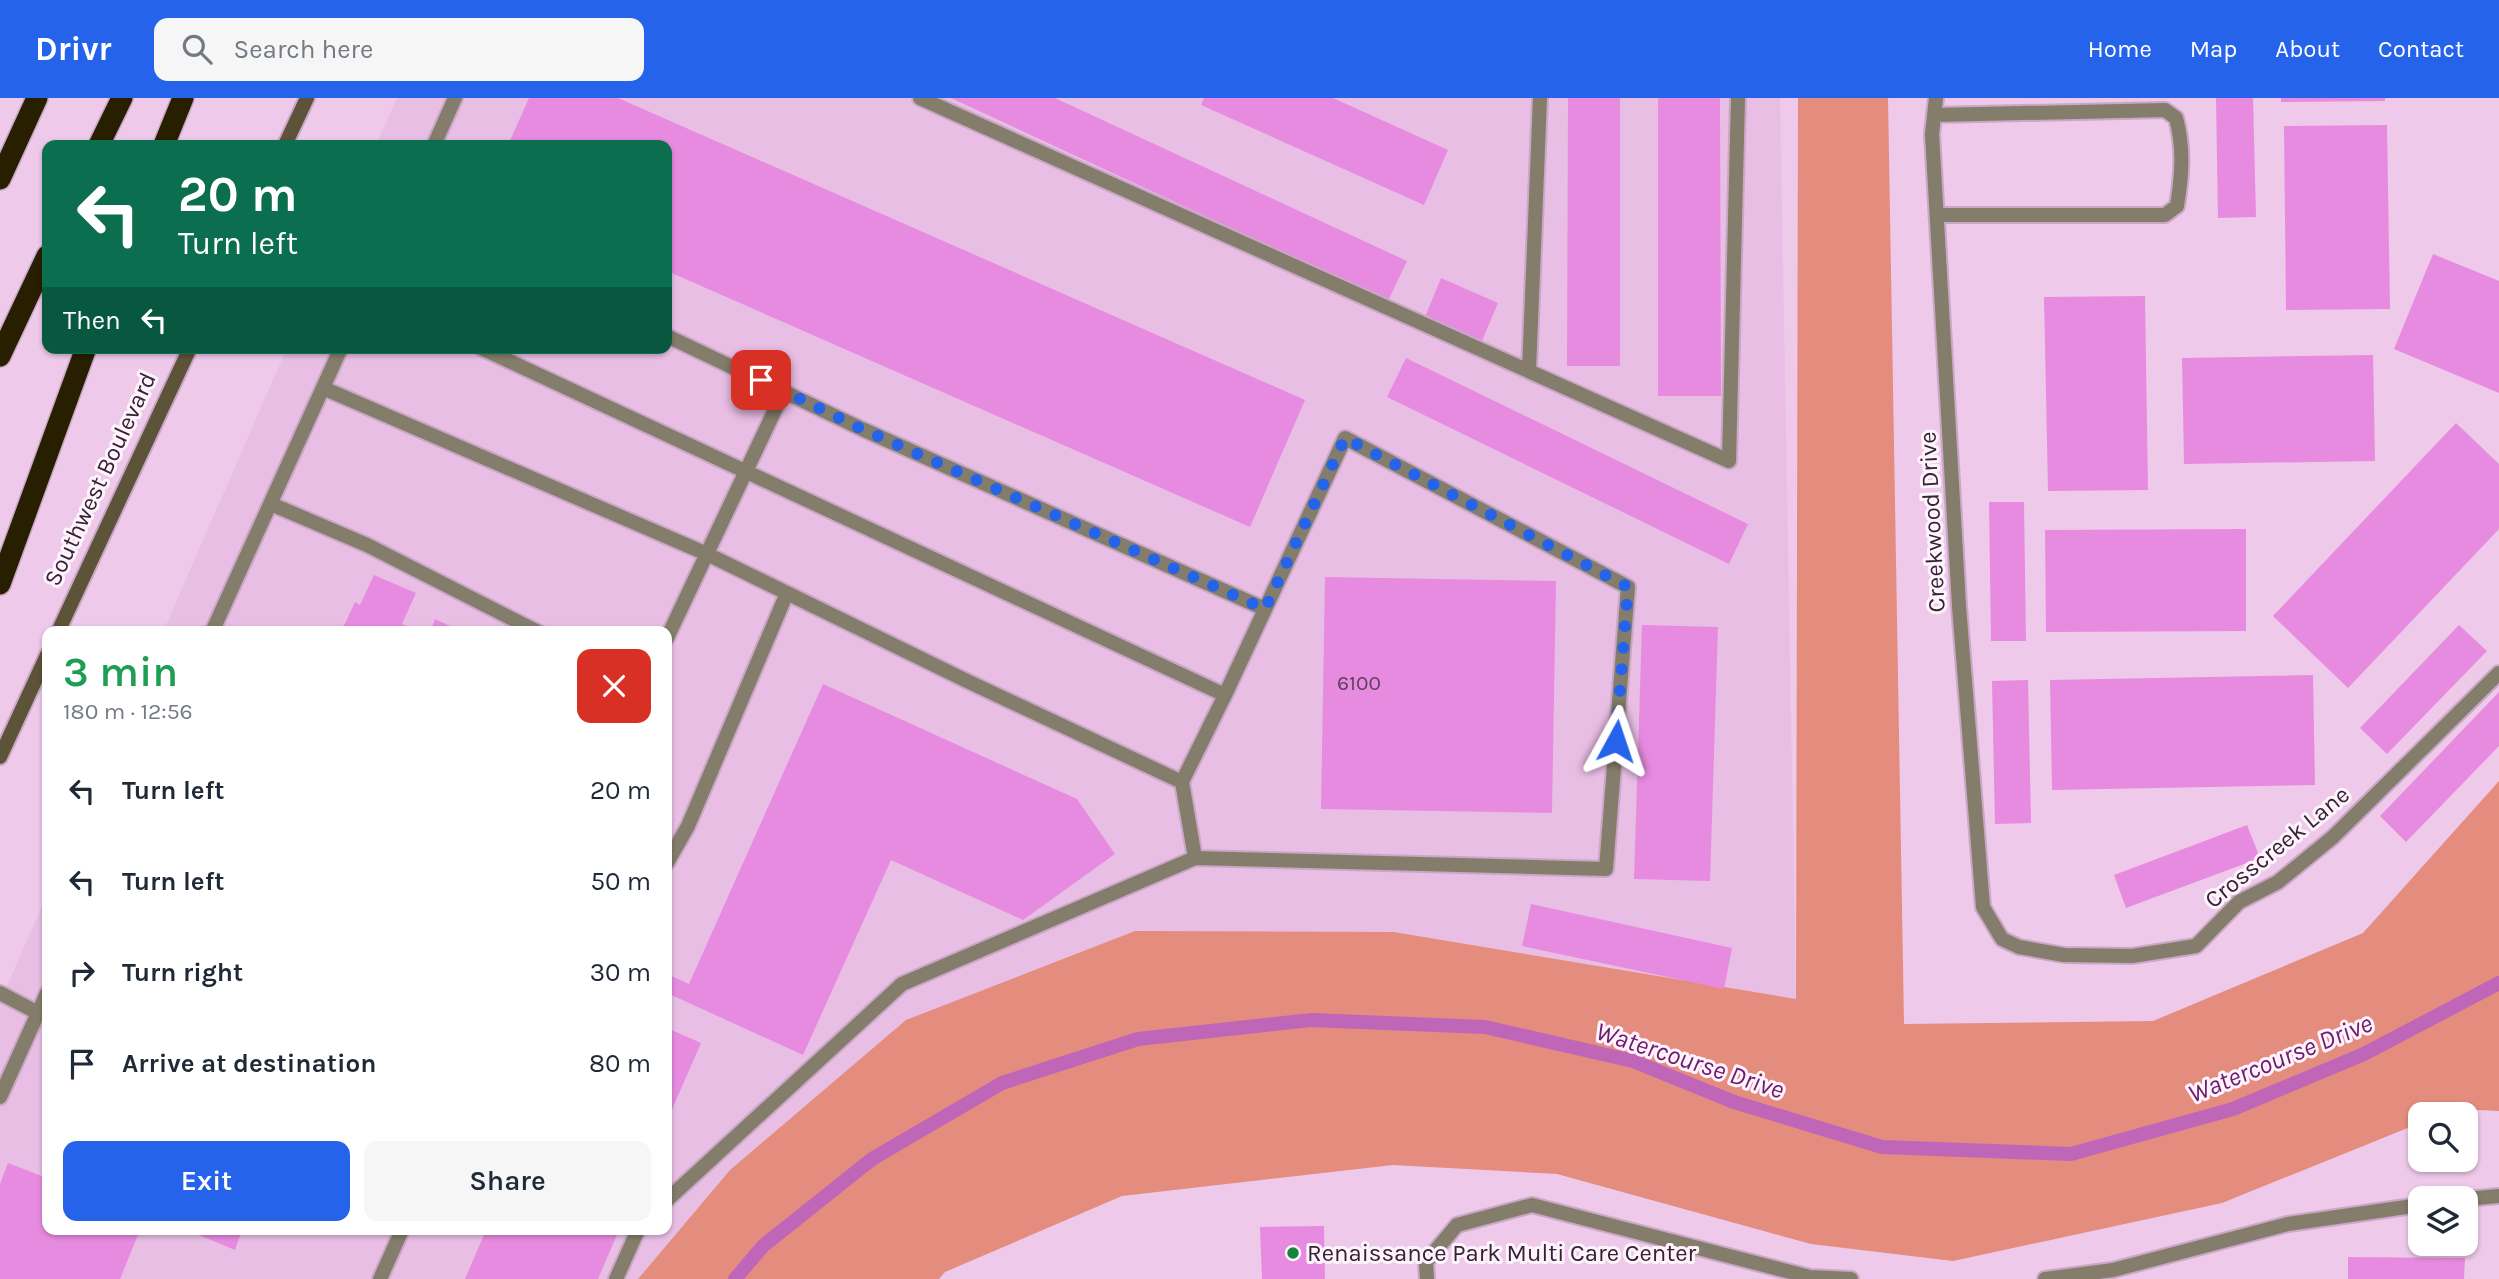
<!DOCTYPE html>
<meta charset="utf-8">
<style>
body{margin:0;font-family:Karla,sans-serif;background:#f6f6f7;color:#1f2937;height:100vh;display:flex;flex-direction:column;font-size:26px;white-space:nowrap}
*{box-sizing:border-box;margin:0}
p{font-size:23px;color:#747a83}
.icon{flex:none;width:38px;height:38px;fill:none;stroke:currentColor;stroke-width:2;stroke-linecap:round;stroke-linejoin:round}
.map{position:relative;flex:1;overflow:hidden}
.details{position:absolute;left:42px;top:528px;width:630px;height:609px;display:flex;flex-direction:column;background:#fff;border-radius:14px;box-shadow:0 2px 5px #0004}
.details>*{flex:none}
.top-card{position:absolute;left:42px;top:42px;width:630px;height:214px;border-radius:14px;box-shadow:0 2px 5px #0004;background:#0b6e4f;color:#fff;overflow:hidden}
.fabs{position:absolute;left:2408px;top:1004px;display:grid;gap:14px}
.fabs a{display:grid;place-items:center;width:70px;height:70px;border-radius:14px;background:#fff;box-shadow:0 2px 5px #0004;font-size:35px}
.pin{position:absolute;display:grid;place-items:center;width:60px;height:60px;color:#fff;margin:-30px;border-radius:14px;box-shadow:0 4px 10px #0006}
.me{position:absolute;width:77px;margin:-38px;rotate:5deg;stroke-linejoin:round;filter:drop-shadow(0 0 5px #0008)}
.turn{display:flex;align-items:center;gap:24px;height:147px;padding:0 21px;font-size:32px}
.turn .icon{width:91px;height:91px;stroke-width:2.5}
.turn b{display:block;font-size:49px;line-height:60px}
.then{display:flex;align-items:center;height:66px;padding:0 21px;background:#0003;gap:14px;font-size:26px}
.round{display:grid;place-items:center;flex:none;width:74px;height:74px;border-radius:14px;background:#f6f6f7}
.headline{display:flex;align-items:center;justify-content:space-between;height:119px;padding:0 21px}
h1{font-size:42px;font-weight:600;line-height:52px;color:#1e9e55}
.cta{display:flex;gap:14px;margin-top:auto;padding:14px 21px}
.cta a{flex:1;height:80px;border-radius:14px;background:#2563eb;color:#fff;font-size:28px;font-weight:600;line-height:80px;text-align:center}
.cta a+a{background:#f6f6f7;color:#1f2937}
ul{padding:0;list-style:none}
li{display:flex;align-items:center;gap:21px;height:91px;padding:0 21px}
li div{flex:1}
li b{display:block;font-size:26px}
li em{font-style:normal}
header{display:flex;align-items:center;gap:42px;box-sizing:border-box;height:98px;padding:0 35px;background:#2563eb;color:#fff}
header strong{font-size:33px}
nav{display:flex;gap:38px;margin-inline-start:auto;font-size:24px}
.search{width:490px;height:63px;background:#f6f6f7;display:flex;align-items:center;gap:18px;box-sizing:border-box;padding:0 24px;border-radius:14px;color:#747a83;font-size:26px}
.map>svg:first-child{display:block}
.built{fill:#e9bee5}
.green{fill:#e48c7e}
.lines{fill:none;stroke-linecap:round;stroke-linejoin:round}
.stream{stroke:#bf66b9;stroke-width:14}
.building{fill:#e78be0}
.service-casing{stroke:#c8a8c5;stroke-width:18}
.secondary-casing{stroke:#c8a8c5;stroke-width:18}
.motorway-casing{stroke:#c8a8c5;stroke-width:24}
.service{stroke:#847d6b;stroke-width:14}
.secondary{stroke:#5c5339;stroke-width:14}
.motorway{stroke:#281e00;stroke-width:21}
.route{stroke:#2563eb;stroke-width:12;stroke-dasharray:0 21.6}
.poi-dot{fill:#15853d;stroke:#fff3fd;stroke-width:2.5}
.labels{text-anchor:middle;stroke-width:6;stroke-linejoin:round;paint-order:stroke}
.number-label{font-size:21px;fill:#5f3e5d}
.street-label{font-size:24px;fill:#322431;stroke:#fff3fd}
.poi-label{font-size:24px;fill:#322431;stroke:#fff3fd;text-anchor:start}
.water-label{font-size:26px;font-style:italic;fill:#6d1c6b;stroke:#fff3fd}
</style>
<header>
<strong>Drivr</strong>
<div class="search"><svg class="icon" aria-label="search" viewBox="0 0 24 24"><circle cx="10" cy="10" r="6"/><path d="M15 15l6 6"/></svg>Search here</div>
<nav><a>Home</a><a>Map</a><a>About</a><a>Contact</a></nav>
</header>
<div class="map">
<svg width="2499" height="1181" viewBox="0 0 2499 1181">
<rect width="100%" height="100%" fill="#eec9ea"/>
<path class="built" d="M 397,0 L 1780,0 L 1796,901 L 1394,834 L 730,1072 L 638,1181 L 0,1181 L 0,904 L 47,797 L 47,1132 L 667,1132 L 667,534 L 163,534 L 287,250 L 667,250 L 667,47 L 376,47 Z"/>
<path class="green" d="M 1798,0 L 1888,0 L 1904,926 L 2153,923 L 2363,835 L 2499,683 L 2499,1013 L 2457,1011 L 2441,1017 L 2420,1017 L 2420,1025 L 2222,1105 L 1953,1163 L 1811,1146 L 1557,1076 L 1393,1067 L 1122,1098 L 945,1174 L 939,1181 L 638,1181 L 730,1072 L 906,922 L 1135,833 L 1394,834 L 1796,901 Z"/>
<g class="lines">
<path class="stream" d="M 735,1181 L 763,1148 L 872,1061 L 1002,985 L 1138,941 L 1311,922 L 1485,929 L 1633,963 L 1734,1004 L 1882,1049 L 2071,1056 L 2233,1011 L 2364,956 L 2499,885"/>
</g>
<path class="building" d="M 529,0 L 618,0 L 1305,302 L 1250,429 L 667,173 L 667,47 L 508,47 Z
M 951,0 L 1055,0 L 1407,163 L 1388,203 Z
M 1204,0 L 1333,0 L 1448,52 L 1424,107 L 1201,7 Z
M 1568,0 L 1620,0 L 1620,268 L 1567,268 Z
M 1658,0 L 1720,0 L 1721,298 L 1658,298 Z
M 2216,0 L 2253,0 L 2256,119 L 2218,120 Z
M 2281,0 L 2385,0 L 2385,3 L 2281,4 Z
M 2387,27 L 2390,211 L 2286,212 L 2284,28 Z
M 2433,156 L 2499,183 L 2499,295 L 2394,251 Z
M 1441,180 L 1498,205 L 1482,243 L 1425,219 Z
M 2145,198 L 2148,392 L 2048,393 L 2044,199 Z
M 2373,257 L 2375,363 L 2184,366 L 2182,260 Z
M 1406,260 L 1748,426 L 1729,466 L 1387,299 Z
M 2456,325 L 2499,366 L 2499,431 L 2348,590 L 2273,518 Z
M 1989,404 L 2024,404 L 2026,543 L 1991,543 Z
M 2246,431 L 2246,533 L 2046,534 L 2045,432 Z
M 374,477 L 416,495 L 402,526 L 420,534 L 341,534 L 355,504 L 360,507 Z
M 1325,479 L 1556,483 L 1552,715 L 1321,711 Z
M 435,521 L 463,534 L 430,534 Z
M 1642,527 L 1718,529 L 1710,783 L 1634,781 Z
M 2459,527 L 2487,553 L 2387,656 L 2360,630 Z
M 2313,577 L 2315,687 L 2052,692 L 2050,582 Z
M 2028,582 L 2031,725 L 1995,726 L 1992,583 Z
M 823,586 L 1077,701 L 1115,756 L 1023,822 L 891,762 L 803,957 L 667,895 L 667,876 L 689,886 Z
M 2499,594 L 2499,648 L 2406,744 L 2380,718 Z
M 2247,727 L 2260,760 L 2126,810 L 2114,777 Z
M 1531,806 L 1732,850 L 1724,891 L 1522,848 Z
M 667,930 L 701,945 L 667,1023 Z
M 8,1065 L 47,1080 L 47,1132 L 140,1132 L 120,1181 L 0,1181 L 0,1086 Z
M 1324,1128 L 1325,1181 L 1262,1181 L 1260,1129 Z
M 192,1132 L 242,1132 L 235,1152 L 192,1134 Z
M 486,1132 L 619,1132 L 598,1181 L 465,1181 Z
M 2348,1159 L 2465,1160 L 2464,1181 L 2348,1181 Z"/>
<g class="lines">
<g class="service-casing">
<path id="service" d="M 920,0 L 1729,363 L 1738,0
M 1936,0 L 1932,36 L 1959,508 L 1983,809 L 2002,841 L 2019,849 L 2064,857 L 2132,858 L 2196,848 L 2239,804 L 2278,784 L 2333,739 L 2499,575
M 1934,17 L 2165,12 L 2176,20 C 2184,50 2182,77 2177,108 L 2165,117 L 1937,117
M 434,47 L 455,0
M 667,238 L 862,331 L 1265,511
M 481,250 L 1225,597 L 1345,340 L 1628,489 L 1606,771 L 1195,760 L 902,886 L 667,1102
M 1529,273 L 1540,0
M 323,290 L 707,456 L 967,583 L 1182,684
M 271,406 L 367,447 L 538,534
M 212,534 L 341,250
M 667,540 L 784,293
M 1195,760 L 1182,684 L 1225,597
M 667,765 L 688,728 L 787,495
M 0,895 L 38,915
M 0,999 L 47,895
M 2466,1101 L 2499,1098
M 380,1181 L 402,1132
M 616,1181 L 638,1132
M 1427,1181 L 1426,1164 L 1457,1127 L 1532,1107 L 1810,1179 L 1851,1181
M 2045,1181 L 2113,1172 L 2288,1126 L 2420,1107"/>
</g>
<g class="secondary-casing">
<path id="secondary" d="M 285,47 L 307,0
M 58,534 L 190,250
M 0,659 L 47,557"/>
</g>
<g class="motorway-casing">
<path id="motorway" d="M 99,47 L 122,0
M 164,47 L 183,0
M 0,81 L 37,0
M 0,258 L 47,158
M 0,486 L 86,250"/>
</g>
<use href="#service" class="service"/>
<use href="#secondary" class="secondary"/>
<use href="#motorway" class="motorway"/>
</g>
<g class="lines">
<path class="route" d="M 761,282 L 862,331 L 1265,511 L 1345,340 L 1628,489 L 1616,643"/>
</g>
<circle class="poi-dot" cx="1293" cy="1155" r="7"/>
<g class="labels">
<g class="number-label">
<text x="1359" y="592">6100</text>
</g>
<g class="street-label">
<text transform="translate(100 381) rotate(-65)" y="8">Southwest Boulevard</text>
<text transform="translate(1932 424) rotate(-93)" y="8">Creekwood Drive</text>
<text transform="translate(2277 749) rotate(-39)" y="8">Crosscreek Lane</text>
</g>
<g class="poi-label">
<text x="1307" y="1163">Renaissance Park Multi Care Center</text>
</g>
<g class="water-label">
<text transform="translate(2280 960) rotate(-22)" y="9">Watercourse Drive</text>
<text transform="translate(1690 962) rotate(18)" y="9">Watercourse Drive</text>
</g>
</g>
</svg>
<div class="fabs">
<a><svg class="icon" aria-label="search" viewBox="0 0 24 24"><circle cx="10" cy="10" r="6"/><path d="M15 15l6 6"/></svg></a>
<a><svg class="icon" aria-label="layers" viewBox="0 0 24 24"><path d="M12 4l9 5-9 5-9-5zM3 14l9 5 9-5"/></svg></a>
</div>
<div class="pin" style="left:761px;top:282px;background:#d93025"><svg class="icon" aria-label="arrive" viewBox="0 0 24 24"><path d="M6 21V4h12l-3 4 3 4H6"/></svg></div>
<svg class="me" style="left:1616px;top:643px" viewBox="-20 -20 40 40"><path d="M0-17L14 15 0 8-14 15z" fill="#2563eb" stroke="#fff" stroke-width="4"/></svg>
<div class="top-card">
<div class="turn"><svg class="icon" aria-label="left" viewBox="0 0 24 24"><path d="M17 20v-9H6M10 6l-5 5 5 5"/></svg><div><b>20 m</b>Turn left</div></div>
<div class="then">Then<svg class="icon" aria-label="left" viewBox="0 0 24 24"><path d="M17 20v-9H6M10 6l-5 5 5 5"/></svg></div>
</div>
<section class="details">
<div class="headline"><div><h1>3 min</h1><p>180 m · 12:56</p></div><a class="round" style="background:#d93025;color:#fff"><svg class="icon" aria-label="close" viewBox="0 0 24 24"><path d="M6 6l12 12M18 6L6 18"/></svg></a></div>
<ul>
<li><svg class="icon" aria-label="left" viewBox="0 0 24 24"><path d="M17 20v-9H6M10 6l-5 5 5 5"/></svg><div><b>Turn left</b></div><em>20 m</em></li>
<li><svg class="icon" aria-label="left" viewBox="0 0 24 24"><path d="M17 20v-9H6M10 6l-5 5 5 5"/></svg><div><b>Turn left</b></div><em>50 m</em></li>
<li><svg class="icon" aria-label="right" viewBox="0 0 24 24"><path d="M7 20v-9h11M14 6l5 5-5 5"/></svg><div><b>Turn right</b></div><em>30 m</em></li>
<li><svg class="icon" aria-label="arrive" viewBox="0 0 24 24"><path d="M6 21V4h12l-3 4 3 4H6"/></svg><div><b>Arrive at destination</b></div><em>80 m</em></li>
</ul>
<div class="cta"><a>Exit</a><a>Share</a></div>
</section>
</div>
